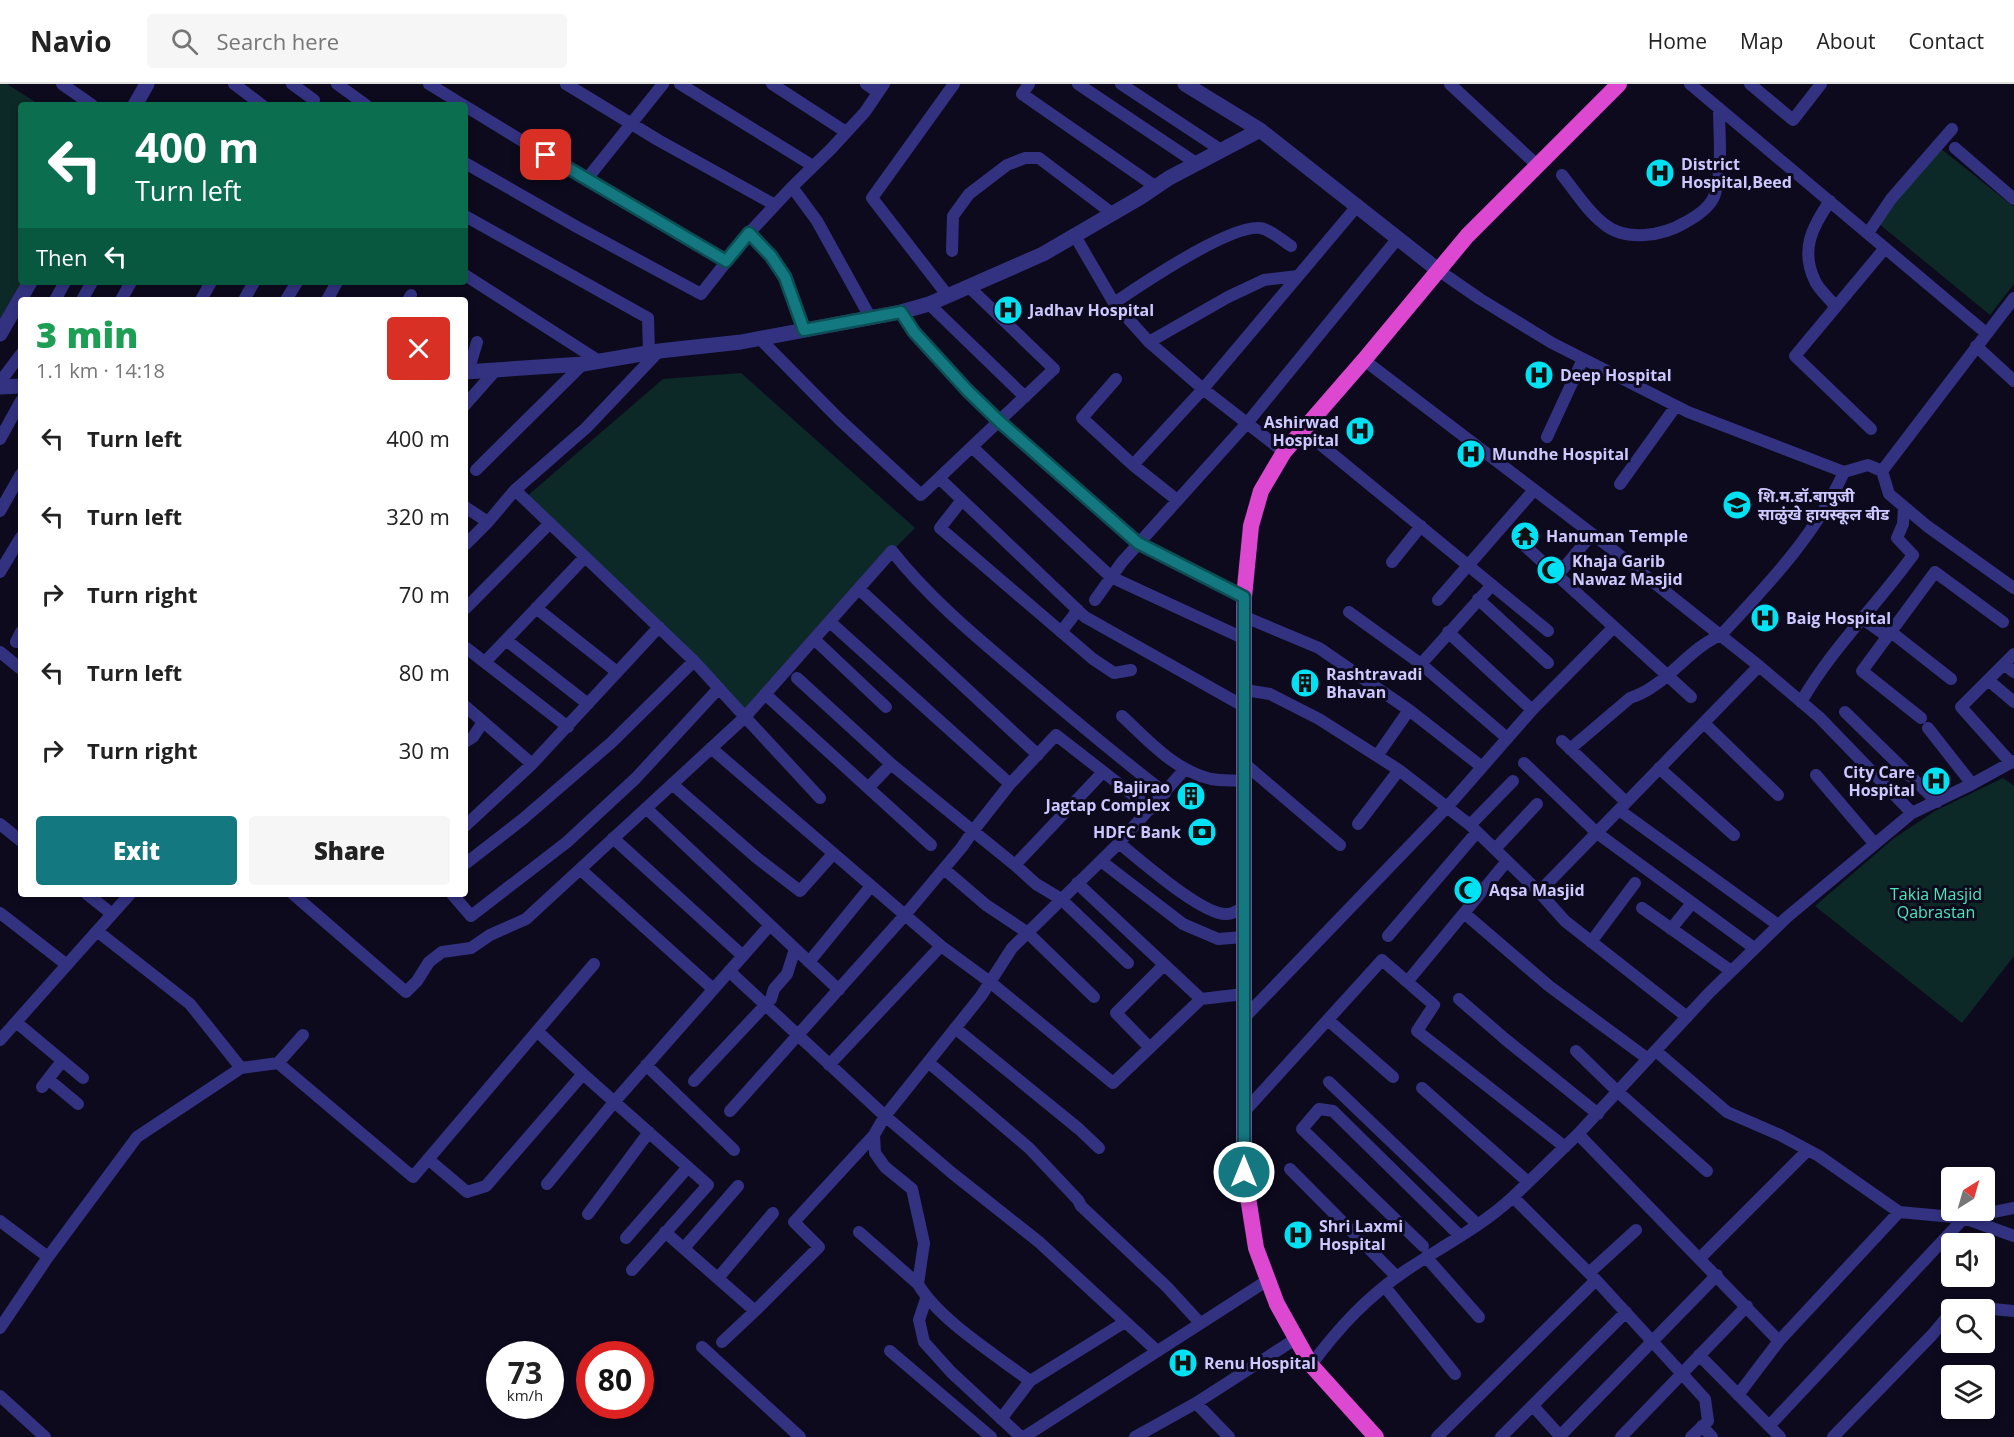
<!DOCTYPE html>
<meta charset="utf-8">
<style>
body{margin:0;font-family:"Open Sans","Noto Sans Devanagari",sans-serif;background:#f6f6f6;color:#222;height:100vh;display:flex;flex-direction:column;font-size:22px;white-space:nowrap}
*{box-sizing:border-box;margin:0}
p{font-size:20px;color:#767676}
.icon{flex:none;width:33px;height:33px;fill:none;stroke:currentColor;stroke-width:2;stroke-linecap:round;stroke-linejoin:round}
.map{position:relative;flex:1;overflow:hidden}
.panel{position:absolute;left:18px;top:213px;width:450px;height:600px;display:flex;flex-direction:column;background:#fff;border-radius:6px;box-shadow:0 3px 9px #0003}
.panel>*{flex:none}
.hud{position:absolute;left:18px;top:18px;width:450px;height:183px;border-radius:6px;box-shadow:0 3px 9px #0003;background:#0b6e4f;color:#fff;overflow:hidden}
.needle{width:39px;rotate:37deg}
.fabs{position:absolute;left:1941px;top:1083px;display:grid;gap:12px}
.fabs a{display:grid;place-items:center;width:54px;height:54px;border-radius:6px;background:#fff;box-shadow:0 3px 9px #0003;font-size:30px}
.speed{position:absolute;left:486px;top:1257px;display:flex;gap:12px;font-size:30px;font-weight:700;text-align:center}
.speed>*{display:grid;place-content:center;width:78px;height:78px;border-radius:50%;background:#fff;box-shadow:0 3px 9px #0003;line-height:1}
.speed small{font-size:15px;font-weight:400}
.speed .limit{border:9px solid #d22;background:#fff;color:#111}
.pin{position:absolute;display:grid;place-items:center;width:51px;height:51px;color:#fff;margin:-26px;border-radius:12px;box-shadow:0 3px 9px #0006}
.me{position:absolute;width:66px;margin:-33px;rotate:0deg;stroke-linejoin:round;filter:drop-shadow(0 0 4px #0008)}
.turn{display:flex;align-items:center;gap:21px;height:126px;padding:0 18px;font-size:27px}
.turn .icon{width:78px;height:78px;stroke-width:2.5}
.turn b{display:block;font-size:42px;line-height:51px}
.then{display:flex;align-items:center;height:57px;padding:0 18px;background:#0003;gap:12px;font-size:22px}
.round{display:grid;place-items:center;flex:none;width:63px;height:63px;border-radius:6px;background:#f6f6f6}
.overview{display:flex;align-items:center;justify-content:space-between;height:102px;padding:0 18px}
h1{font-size:36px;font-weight:800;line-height:45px;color:#1e9e55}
.button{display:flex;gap:12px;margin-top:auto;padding:12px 18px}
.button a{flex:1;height:69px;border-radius:6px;background:#137880;color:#fff;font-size:24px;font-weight:800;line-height:69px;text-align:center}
.button a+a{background:#f6f6f6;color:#222}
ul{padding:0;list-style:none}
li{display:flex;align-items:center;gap:18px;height:78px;padding:0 18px}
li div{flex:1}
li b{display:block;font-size:22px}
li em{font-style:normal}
header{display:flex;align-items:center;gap:36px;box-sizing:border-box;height:84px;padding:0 30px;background:#fff;border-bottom:2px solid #e0e0e0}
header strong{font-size:28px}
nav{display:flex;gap:33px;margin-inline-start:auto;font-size:21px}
.search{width:420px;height:54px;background:#f6f6f6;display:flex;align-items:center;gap:15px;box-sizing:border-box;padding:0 21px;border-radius:6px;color:#767676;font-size:22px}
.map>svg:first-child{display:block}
.green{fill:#0d2927}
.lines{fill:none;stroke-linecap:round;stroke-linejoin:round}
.minor{stroke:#333281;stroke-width:12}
.tertiary{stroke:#333281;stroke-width:15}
.trunk{stroke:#dc49d0;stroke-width:16}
.route-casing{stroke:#0c4e53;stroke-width:15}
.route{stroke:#137880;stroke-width:10}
.labels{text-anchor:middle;stroke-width:6;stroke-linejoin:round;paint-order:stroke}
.poi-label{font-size:16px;font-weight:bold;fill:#cdc8ff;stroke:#0d0a1e;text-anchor:start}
.park-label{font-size:16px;fill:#4ce7bc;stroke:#0d0a1e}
</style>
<header>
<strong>Navio</strong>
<div class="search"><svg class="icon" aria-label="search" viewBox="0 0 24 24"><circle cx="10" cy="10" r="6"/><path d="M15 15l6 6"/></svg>Search here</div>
<nav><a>Home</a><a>Map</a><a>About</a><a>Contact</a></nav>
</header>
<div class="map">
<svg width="2014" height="1353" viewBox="0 0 2014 1353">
<rect width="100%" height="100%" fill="#0d0a1e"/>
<path class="green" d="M 0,0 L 7,0 L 40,21 L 21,21 L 22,198 L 0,236 Z
M 1940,64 L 2014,123 L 2014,200 L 1990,231 L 1878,139 Z
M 741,289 L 915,444 L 892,467 L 745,633 L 525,414 L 663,295 Z
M 2003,694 L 2014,702 L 2014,872 L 1962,939 L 1815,822 L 1893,755 L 1935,727 Z"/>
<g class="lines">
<path class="minor" d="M 62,0 L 92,21
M 234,0 L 262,21
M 292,0 L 314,16
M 337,0 L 366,21
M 429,0 L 463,21
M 566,0 L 658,56 L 775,121
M 680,0 L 813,82
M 772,0 L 846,48
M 866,0 L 878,8
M 1029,0 L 1022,10 L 1156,103
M 1078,0 L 1196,79
M 1121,0 L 1221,66
M 1450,0 L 1537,81
M 1690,0 L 1986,249
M 1750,0 L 1793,36 L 1821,0
M 465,22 L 586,96 L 726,177
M 1955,64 L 2014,115
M 465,79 L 577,143 L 701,210 L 749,149 L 792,103 L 831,65 L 865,28 L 884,0
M 1562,91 C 1575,107 1587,127 1604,140 C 1626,158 1663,152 1686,138 C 1697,132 1711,123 1715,110 C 1723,83 1719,52 1719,24
M 586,96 L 663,0
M 792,103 L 817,137 L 870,233
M 1830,117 C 1812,143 1800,166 1815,197 C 1819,206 1830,215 1836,223
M 465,132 L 648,234 L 649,269
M 749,149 L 771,173 L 785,193 L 804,246
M 1868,149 L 1891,115 L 1952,45
M 1075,152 L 1114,219 L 1149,258 L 1203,305 L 1284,368
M 952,167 L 953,132 L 969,110 L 1007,81 L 1025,74 L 1039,74 L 1113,130
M 1438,186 L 1480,215 L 1552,259 L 1688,328 L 1844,388 L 1868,381 L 1882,387 L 1889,410 L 1927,442 L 2014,504
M 465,191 L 599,277
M 948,212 L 872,114 L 954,0
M 55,216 L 65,198
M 82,216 L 92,198
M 121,216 L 131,198
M 201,216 L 211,198
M 244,216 L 254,198
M 286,216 L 297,198
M 327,216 L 337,198
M 408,216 L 411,211
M 1114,219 C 1139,202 1237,135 1264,145 C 1273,148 1283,157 1291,162
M 929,220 L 1025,313
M 901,228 L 914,248 L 967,306 L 999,337 L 1138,459 L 1244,513
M 759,254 L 839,335 L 921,411 L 1054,285 L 969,203
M 1149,258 L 1228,213 L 1264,196 L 1298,192
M 1976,262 L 2014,297
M 1364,276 L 1608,462 L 1759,582 L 1819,633 L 1912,729
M 468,288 L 477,258
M 1116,295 L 1082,334 L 1133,381 L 1203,305 L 1358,121
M 0,298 L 21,270
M 465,321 L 495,287
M 1871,345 L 1795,272 L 1885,164
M 1303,346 L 1548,547
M 1547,353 L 1583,275
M 0,355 L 21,317
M 972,363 L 1111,493 L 1245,555
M 1133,381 L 1177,416
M 476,386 L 583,280
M 1882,387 L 2014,214
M 939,394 L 1085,533 L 1245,623
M 1620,400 L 1676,322
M 515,406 L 694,577 L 745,633 L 892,467 C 929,514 975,552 1020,590 C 1068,631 1116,671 1165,709
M 962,416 L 940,444 L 1093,575 L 1114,589 L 1131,586
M 465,423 L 488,438
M 0,427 L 21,390
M 465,461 L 488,438 L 515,406 L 586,344 L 659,267
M 1525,462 L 1691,613
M 1392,478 L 1421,442
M 0,488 L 21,453
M 1557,492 L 1592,450
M 859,505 L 1038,671
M 1478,515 L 1548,579
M 1095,516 L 1122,478 L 1248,338 L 1398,154
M 1438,516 L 1534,406
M 536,524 L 617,588
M 465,525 L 550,439
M 1349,528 L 1421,580 L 1507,654
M 1245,533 L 1319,564 L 1409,626 L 1482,683
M 1863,535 L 1887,552
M 830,538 L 1010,700
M 1061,548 L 1078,526
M 1448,548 L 1532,626
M 1891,548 L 1951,595
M 814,555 L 886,623
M 506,556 L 588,620
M 16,558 L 21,548
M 465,563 L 568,643
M 0,568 L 21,585
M 485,578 L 585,473
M 1421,580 L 1492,501
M 2004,580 L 2014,588
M 797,594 L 891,680
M 1988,596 L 2014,618
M 1245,606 L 1270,610 L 1319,635 L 1399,686 L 1470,741 L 1539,808 L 1565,837 L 1687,933
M 765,610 L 931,761
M 1801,618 C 1832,564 1877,521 1913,471 L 1897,454 L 1903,440 L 1904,423
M 465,622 L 532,680
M 1845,628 L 1937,718
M 1122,632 C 1149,657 1174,686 1211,695 C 1222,697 1234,696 1245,697
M 1921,634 L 1862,587 L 1935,488 L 2003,538
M 1704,639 L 1778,711
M 1928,644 L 1972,700
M 1562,657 L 1626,718
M 465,658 L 473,653 L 483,638
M 711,664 L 941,862 L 990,898 L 1113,999 L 1201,915 L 1077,799
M 1570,665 L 1630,614 C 1666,603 1687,565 1721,551 C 1767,501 1816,451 1844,388
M 1377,672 L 1409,626
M 1524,679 L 1597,749 L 1754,864
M 2011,679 L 1961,623 L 2014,570
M 1245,680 L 1340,761
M 1659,684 L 1734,751
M 1816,691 L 1874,759
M 672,700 L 757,774 L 800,807 L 833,770
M 868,704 L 891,680 L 973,747 L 1010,700 L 1056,651 L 1151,725
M 646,724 L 839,906
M 1619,726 L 1778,841
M 0,740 L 21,757
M 1358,740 L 1399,686
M 1470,741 L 1513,697
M 465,742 L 532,680 L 659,543
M 613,754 L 743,872
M 1119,759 C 1139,775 1203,832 1227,830 C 1233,830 1239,826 1244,823
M 1495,765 L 1537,720
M 1101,777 L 1183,840 L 1218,855 L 1244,853
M 465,780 L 523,735 L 612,658 L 694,577
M 1015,781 L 1103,688
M 580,785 L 713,905
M 944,785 L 986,821 L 1028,849 L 1094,913
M 1539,808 L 1759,582
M 87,810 L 112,830
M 293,810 L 406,908 L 417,897 L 429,878 L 442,868 L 471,864 L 490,851 L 526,835 L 745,633 L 820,714
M 452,810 L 471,832 L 567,758 L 636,694 L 719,604
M 1642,824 L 1731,887
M 0,829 L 67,881
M 1464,829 L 1549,902 L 1648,975
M 1671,845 L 1692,819
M 97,847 L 190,920 L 241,984
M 1388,852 L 1477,748
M 1591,858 L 1635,799
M 809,878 L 871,802
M 729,887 L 885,1032 L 952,1089 L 1039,1158 L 1157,1267
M 1407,898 L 1507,777
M 1201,915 L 1244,910
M 1459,915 L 1505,955 L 1598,1030
M 1244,934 L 1448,722 L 1532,626 L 1613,544
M 1328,936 L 1393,993
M 16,938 L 83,994
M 955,944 L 1079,1045 L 1099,1064
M 537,947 L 583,990 L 708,1101 L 632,1186
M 0,956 L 130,810
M 1150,964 L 1116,929 L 1164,881
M 1576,967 L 1618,1008 L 1707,1087
M 1656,967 L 1727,1028 L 1780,1051 L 1819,1072 L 1899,1128 L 1964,1134 L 2014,1124
M 928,978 L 1029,1064 L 1078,1116 L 1081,1122 L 1167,1203 L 1200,1239
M 278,979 L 413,1093 L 594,880
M 646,981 L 734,1066
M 829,981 L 941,862
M 48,995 L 78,1020
M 694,997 L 771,915 L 774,905 L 787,890 L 795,865
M 1329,998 L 1477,1140
M 42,1003 L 62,977
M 1422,1004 L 1528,1098
M 730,1027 L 905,831 L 962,763 L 973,747 L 1015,781 L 1036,800 L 1061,815 L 1128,879
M 1244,1028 L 1382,876 L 1434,921 L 1417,947 L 1565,1063
M 1578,1050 L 1779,1257 L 1738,1311
M 428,1075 L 467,1108 L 486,1102 L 583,990
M 1290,1085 L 1397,1193
M 547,1100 L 615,1017 L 770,841
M 1513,1113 L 1596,1196 L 1705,1315 L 1708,1337 L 1691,1353
M 588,1130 L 649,1048
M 0,1137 L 48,1173 L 137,1053 L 241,984 L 278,979 L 303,951
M 665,1148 L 755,1227 L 722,1258
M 859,1148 L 918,1200
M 626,1154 L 688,1083
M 1423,1162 L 1302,1045 L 1319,1025 L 1333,1027 L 1460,1152
M 684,1164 L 738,1102
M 1426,1173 L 1479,1233
M 1700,1174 L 1808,1066
M 1589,1189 L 1636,1146
M 718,1194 L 773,1129
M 1385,1203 L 1455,1290
M 926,1215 L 919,1236 L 924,1258 L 951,1288 L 1021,1353
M 1953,1226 L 1961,1222 L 2014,1227
M 755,1227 L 819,1163 L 794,1138 L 874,1051
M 0,1244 L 48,1173
M 1779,1257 L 1899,1128
M 702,1263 L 800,1353
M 890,1267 L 991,1353
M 1699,1271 L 1780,1353
M 1311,1281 C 1339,1243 1368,1212 1408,1185 C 1443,1162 1482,1142 1513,1113 L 1578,1050 L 1709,909 L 1786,834 L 1912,729 L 1972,700 L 2014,677
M 1030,1297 C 996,1271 939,1236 918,1200 L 924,1159 L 912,1105 L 885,1083 L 875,1069 L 874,1051 L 885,1032 L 981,912 L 1012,864 L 1119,759 L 1185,685
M 0,1312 L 45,1353
M 1196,1319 L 1229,1353
M 1533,1322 L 1561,1353
M 1001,1335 L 1030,1297 L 1125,1238
M 1702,1342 L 1712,1353
M 1769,1342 L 1964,1134 L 2014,1152
M 1024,1353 L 1268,1196
M 1135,1353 L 1196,1319 L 1297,1254
M 1437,1353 L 1596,1196
M 1501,1353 L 1626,1228
M 1559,1353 L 1717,1191
M 1621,1353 L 1747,1222
M 1833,1353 L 1932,1251 L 1952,1227"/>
<path class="tertiary" d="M 1185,0 L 1260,46
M 135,21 L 147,0
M 0,250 L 30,198
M 465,288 L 583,280 L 659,267 L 741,258 L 901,228 L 929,220 L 1043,170 L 1141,113 L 1169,94 L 1260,46 L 1438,186
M 0,303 L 21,302"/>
<path class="trunk" d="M 1376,1353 L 1311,1281 L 1277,1220 L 1256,1164 L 1244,1088 L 1244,513 L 1251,442 L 1261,407 L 1284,368 L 1364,276 L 1467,152 L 1619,0"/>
</g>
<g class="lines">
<g class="route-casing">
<path id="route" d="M 546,71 L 726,177 L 749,149 L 771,172 L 785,193 L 804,246 L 901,228 L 914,248 L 967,306 L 999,337 L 1138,459 L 1244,513 L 1244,1088"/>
</g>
<use href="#route" class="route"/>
</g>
<defs>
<g id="hospital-disc" transform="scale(1.5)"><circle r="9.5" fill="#00e1f3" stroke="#0d0a1e"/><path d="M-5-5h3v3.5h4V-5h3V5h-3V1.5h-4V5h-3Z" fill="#111"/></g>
<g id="university-disc" transform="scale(1.5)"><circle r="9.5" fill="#00e1f3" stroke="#0d0a1e"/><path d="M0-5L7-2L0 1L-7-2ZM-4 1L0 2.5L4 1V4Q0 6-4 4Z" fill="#111"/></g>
<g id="temple-disc" transform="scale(1.5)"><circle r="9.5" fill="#00e1f3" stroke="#0d0a1e"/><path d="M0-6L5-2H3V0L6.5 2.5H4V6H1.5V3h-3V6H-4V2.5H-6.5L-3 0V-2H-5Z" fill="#111"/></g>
<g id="mosque-disc" transform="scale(1.5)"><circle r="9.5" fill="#00e1f3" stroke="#0d0a1e"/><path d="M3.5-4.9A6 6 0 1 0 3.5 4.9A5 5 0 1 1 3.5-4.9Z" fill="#111"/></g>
<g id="building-disc" transform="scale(1.5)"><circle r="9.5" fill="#00e1f3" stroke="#0d0a1e"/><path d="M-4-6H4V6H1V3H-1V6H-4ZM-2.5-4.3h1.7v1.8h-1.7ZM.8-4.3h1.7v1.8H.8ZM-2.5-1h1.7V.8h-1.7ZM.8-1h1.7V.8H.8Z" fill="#111"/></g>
<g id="bank-disc" transform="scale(1.5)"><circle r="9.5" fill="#00e1f3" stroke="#0d0a1e"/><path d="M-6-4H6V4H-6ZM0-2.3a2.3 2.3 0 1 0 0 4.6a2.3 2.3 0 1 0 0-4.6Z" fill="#111"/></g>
</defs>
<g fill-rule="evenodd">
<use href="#hospital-disc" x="1660" y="89"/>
<use href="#hospital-disc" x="1008" y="226"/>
<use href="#hospital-disc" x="1539" y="291"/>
<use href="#hospital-disc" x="1360" y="347"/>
<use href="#hospital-disc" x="1471" y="370"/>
<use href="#university-disc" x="1737" y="421"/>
<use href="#temple-disc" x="1525" y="452"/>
<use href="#mosque-disc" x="1551" y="486"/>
<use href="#hospital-disc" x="1765" y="534"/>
<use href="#building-disc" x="1305" y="599"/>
<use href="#hospital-disc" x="1936" y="697"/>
<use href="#building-disc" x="1191" y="712"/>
<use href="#bank-disc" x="1202" y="748"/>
<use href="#mosque-disc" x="1468" y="806"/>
<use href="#hospital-disc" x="1298" y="1151"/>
<use href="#hospital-disc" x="1183" y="1279"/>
</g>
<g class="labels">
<g class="poi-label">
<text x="1681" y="86">District<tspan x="1681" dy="18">Hospital,Beed</tspan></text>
<text x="1029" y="232">Jadhav Hospital</text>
<text x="1560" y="297">Deep Hospital</text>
<text x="1339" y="344" text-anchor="end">Ashirwad<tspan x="1339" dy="18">Hospital</tspan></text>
<text x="1492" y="376">Mundhe Hospital</text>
<text x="1758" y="418">शि.म.डॉ.बापुजी<tspan x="1758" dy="18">साळुंखे हायस्कूल बीड</tspan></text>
<text x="1546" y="458">Hanuman Temple</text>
<text x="1572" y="483">Khaja Garib<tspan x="1572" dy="18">Nawaz Masjid</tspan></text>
<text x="1786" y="540">Baig Hospital</text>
<text x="1326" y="596">Rashtravadi<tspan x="1326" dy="18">Bhavan</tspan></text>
<text x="1915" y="694" text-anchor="end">City Care<tspan x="1915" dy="18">Hospital</tspan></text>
<text x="1170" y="709" text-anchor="end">Bajirao<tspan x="1170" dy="18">Jagtap Complex</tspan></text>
<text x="1181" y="754" text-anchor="end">HDFC Bank</text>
<text x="1489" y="812">Aqsa Masjid</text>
<text x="1319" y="1148">Shri Laxmi<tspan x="1319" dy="18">Hospital</tspan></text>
<text x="1204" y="1285">Renu Hospital</text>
</g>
<g class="park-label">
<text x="1936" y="816">Takia Masjid<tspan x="1936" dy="18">Qabrastan</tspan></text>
</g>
</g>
</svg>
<div class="fabs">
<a><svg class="needle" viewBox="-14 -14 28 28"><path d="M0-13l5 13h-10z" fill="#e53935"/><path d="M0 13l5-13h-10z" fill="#767676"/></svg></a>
<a><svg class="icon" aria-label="sound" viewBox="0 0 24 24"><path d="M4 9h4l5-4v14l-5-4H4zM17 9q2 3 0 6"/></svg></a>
<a><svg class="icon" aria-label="search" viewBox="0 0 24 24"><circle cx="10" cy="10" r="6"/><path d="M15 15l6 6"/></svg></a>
<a><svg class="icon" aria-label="layers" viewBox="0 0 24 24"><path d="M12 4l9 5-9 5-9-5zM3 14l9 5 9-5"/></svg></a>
</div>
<div class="speed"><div>73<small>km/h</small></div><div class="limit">80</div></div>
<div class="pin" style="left:546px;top:71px;background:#d93025"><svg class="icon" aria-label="arrive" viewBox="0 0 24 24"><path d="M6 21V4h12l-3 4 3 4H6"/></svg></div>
<svg class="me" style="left:1244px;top:1088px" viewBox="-20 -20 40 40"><circle r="17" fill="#137880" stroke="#fff" stroke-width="3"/><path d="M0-11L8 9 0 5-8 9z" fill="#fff"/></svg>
<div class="hud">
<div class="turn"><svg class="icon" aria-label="left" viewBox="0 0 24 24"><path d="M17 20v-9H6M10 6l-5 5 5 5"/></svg><div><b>400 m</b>Turn left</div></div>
<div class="then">Then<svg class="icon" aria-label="left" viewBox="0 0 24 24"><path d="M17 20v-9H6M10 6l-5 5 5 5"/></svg></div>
</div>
<section class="panel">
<div class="overview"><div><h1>3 min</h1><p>1.1 km · 14:18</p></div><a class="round" style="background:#d93025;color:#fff"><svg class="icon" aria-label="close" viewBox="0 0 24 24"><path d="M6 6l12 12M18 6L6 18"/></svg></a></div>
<ul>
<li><svg class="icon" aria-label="left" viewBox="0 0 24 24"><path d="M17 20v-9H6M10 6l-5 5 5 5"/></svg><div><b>Turn left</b></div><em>400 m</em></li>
<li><svg class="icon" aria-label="left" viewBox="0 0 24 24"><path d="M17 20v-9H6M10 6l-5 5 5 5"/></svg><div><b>Turn left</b></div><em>320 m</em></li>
<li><svg class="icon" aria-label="right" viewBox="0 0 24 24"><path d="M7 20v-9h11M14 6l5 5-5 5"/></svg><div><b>Turn right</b></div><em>70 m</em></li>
<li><svg class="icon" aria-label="left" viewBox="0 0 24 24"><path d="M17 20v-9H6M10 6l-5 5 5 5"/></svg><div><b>Turn left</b></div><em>80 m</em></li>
<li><svg class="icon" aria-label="right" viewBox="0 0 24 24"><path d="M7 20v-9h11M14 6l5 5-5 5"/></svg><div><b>Turn right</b></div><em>30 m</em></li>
</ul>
<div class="button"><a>Exit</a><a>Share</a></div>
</section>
</div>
